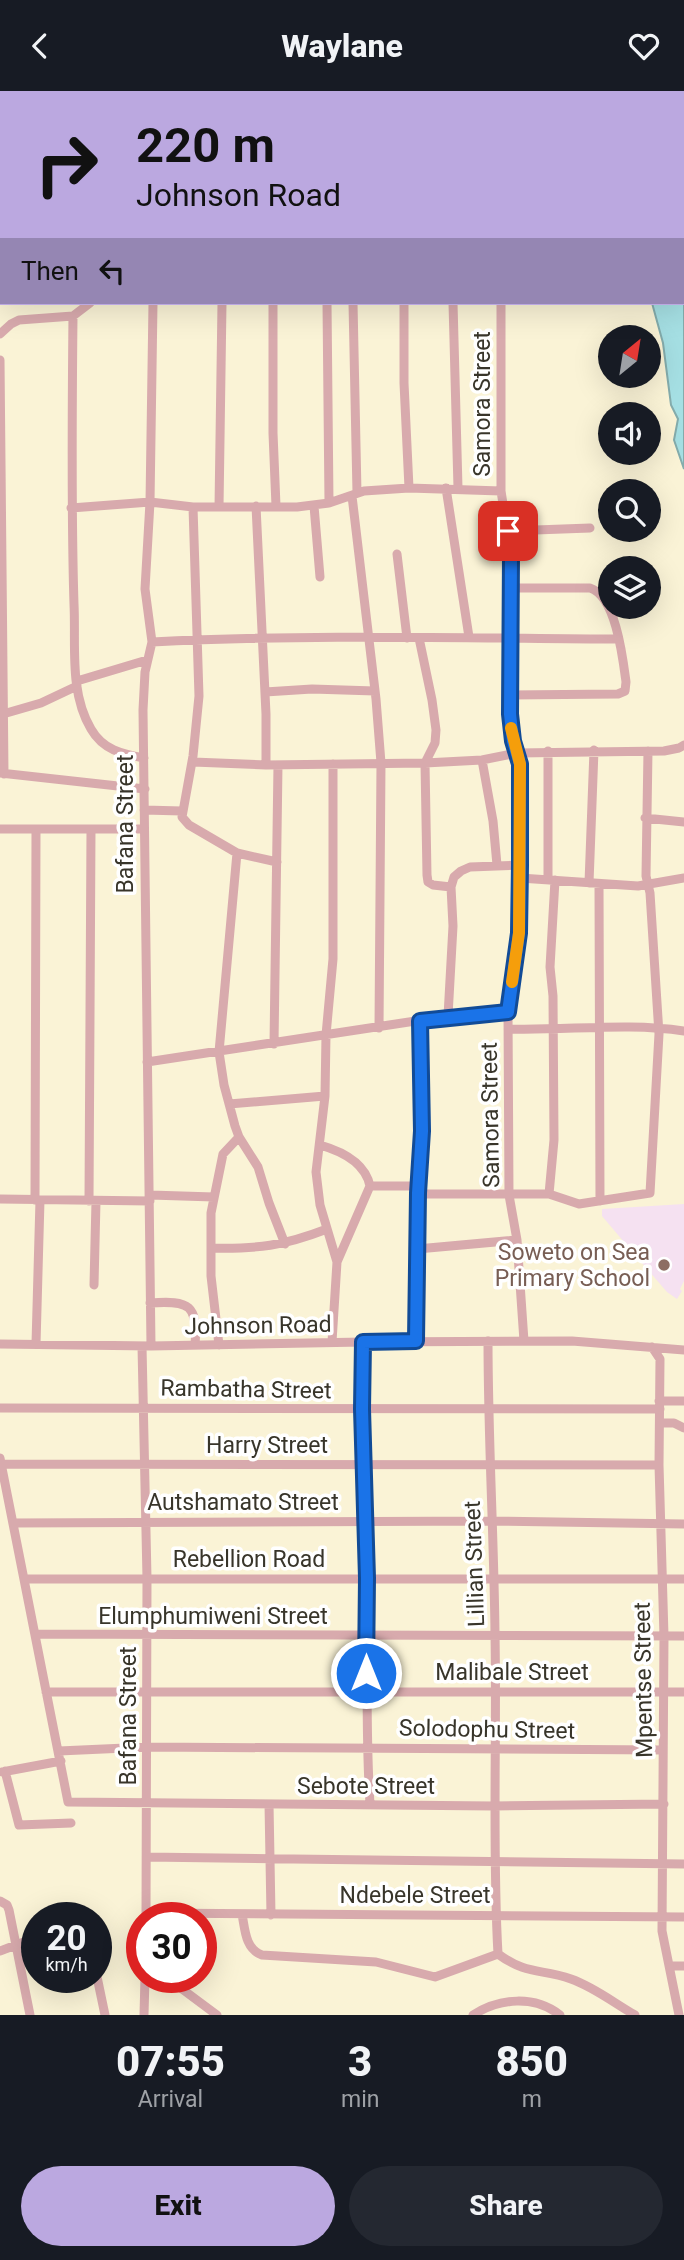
<!DOCTYPE html>
<style>
body{margin:0;font-family:Roboto,sans-serif;background:#242831;color:#f1f3f6;height:100vh;display:flex;flex-direction:column;font-size:26px;white-space:nowrap}
*{box-sizing:border-box;margin:0}
p{font-size:23px;color:#9ea1a6}
.icon{flex:none;width:38px;height:38px;fill:none;stroke:currentColor;stroke-width:2;stroke-linecap:round;stroke-linejoin:round}
.map{position:relative;height:1924px;overflow:hidden}
.sheet{display:flex;flex-direction:column;background:#171b24;flex:1}
.sheet>*{flex:none}
.hud{position:absolute;left:0px;top:0px;width:684px;height:214px;box-shadow:0 7px 28px #0002;background:#bba8e0;color:#111;overflow:hidden}
.needle{width:46px;rotate:30deg}
.tools{position:absolute;left:598px;top:234px;display:grid;gap:14px}
.tools a{display:grid;place-items:center;width:63px;height:63px;border-radius:50%;background:#171b24;box-shadow:0 7px 28px #0002;font-size:35px}
.speed{position:absolute;left:21px;top:1811px;display:flex;gap:14px;font-size:35px;font-weight:700;text-align:center}
.speed>*{display:grid;place-content:center;width:91px;height:91px;border-radius:50%;background:#171b24;box-shadow:0 7px 28px #0002;line-height:1}
.speed small{font-size:18px;font-weight:400}
.speed .limit{border:10px solid #d22;background:#fff;color:#111}
.pin{position:absolute;display:grid;place-items:center;width:60px;height:60px;color:#fff;margin:-30px;border-radius:14px;box-shadow:0 4px 10px #0006}
.me{position:absolute;width:77px;margin:-38px;rotate:0deg;stroke-linejoin:round;filter:drop-shadow(0 0 5px #0008)}
.turn{display:flex;align-items:center;gap:24px;height:147px;padding:0 21px;font-size:32px}
.turn .icon{width:91px;height:91px;stroke-width:2.5}
.turn b{display:block;font-size:49px;line-height:60px}
.then{display:flex;align-items:center;height:66px;padding:0 21px;background:#0003;gap:14px;font-size:26px}
.eta{display:flex;justify-content:space-evenly;align-items:center;height:119px;text-align:center}
.eta b{font-size:42px;font-weight:800;line-height:49px}
.primary-button{display:flex;gap:14px;margin-top:auto;padding:14px 21px}
.primary-button a{flex:1;height:80px;border-radius:42px;background:#bba8e0;color:#111;font-size:28px;font-weight:800;line-height:80px;text-align:center}
.primary-button a+a{background:#242831;color:#f1f3f6}
header{display:flex;justify-content:space-between;align-items:center;height:91px;padding:0 21px;background:#171b24;font-size:32px;font-weight:800}
.map>svg:first-child{display:block}
.education{fill:#f5e1f1}
.water{fill:#a5dfe3;stroke:#84acac;stroke-width:2}
.lines{fill:none;stroke-linecap:round;stroke-linejoin:round}
.minor{stroke:#d8aaad;stroke-width:9}
.route-casing{stroke:#114b97;stroke-width:18}
.route{stroke:#1a73e8;stroke-width:12}
.slow{stroke:#f59e0b;stroke-width:12}
.education-dot{fill:#8d6e63;stroke:#fff;stroke-width:2.5}
.labels{text-anchor:middle;stroke-width:7;stroke-linejoin:round;paint-order:stroke}
.street-label{font-size:23px;fill:#38352a;stroke:#fff}
.education-label{font-size:23px;fill:#785e54;stroke:#fff;text-anchor:end}
</style>
<header><svg class="icon" aria-label="back" viewBox="0 0 24 24"><path d="M15 5l-7 7 7 7"/></svg>Waylane<svg class="icon" aria-label="heart" viewBox="0 0 24 24"><path d="M12 20l-8-8c-3-5 5-10 8-4 3-6 11-1 8 4z"/></svg></header>
<div class="map">
<svg width="684" height="1924" viewBox="0 0 684 1924">
<rect width="100%" height="100%" fill="#faf3d6"/>
<path class="education" d="M 684,1113 L 684,1190 L 680,1198 L 682,1200 L 677,1208 L 667,1201 L 630,1158 L 602,1125 L 602,1118 Z"/>
<path class="water" d="M 683,184 L 684,186 L 684,378 L 674,349 L 678,328 L 671,314 L 663,252 L 652,212 L 682,212 Z"/>
<g class="lines">
<path class="minor" d="M 0,100 L 2,100
M 273,212 L 273,342 L 276,415
M 327,212 L 329,412
M 353,212 L 357,402
M 404,212 L 404,292 L 409,397
M 453,212 L 458,397
M 501,212 L 501,400 L 511,464 L 510,623 L 512,650 L 520,673 L 519,842 L 508,921 L 509,1104 L 517,1149 L 524,1250
M 73,225 C 72,321 71,417 74,513 C 76,554 69,601 91,638 C 103,659 122,663 144,667
M 0,243 L 11,233 L 19,229 L 73,225 L 90,212
M 0,269 L 4,683
M 446,397 L 469,546
M 352,405 L 376,608 L 381,672 L 379,937
M 256,415 L 266,623 L 266,674
M 314,415 L 320,486
M 193,416 L 199,605 L 193,665 L 182,726 L 189,734 L 237,762 L 277,771
M 219,416 L 222,212
M 71,417 L 150,411 L 193,416 L 297,416 L 329,412 L 364,400 L 409,397 L 501,400
M 508,440 L 590,437
M 397,463 L 407,547
M 419,547 L 432,609 L 436,639 L 435,652 L 425,672 L 427,784 L 428,791 L 433,794 L 451,796
M 152,551 C 307,543 462,547 618,548
M 77,590 L 147,569
M 265,601 L 312,598 L 375,600
M 510,604 L 618,603 L 625,600 L 626,591 C 623,568 616,505 590,497 L 511,497
M 3,623 L 41,612 L 77,595
M 548,660 L 548,788
M 482,669 L 493,730 L 497,774
M 193,671 L 266,674 L 425,672 L 482,669 L 517,662 L 664,660 L 679,657 L 684,654
M 0,682 L 145,698
M 144,719 L 182,720
M 645,727 L 684,731
M 0,738 L 144,738
M 237,762 L 219,961 L 224,994 L 235,1035 L 239,1046 L 258,1076 L 269,1112 L 285,1153
M 520,787 L 638,795 L 684,787
M 589,792 L 594,659
M 599,793 L 600,1110
M 448,925 L 453,835 L 451,796 L 454,786 L 461,780 L 470,776 L 520,774
M 508,938 C 566,940 626,931 684,940
M 274,953 L 278,674
M 147,971 L 448,925 L 508,921
M 229,1013 L 325,1005
M 320,1054 C 341,1060 365,1071 370,1095
M 370,1095 L 419,1095
M 418,1103 L 549,1103 L 579,1113 L 650,1102 L 659,943 L 650,802 L 646,785 L 648,660
M 549,1103 L 554,1049 L 553,905 L 550,876 L 555,789
M 150,1104 L 214,1106
M 0,1108 L 150,1110
M 35,1109 L 36,739
M 89,1110 L 91,738
M 211,1157 C 258,1158 283,1155 327,1138
M 417,1158 L 517,1149
M 337,1171 L 370,1095
M 94,1194 L 96,1110
M 150,1212 C 190,1209 198,1214 195,1254
M 417,1250 L 418,1103 L 423,1040 L 420,930
M 488,1250 C 488,1348 494,1446 495,1543 C 497,1650 492,1757 498,1863
M 332,1251 L 337,1171 L 320,1114 L 316,1081 L 325,1005 L 326,944 L 333,868 L 333,673
M 363,1251 C 361,1329 366,1407 367,1485 C 368,1561 365,1637 370,1713
M 0,1253 L 151,1255 L 363,1251 L 572,1250 L 684,1259
M 36,1253 L 40,1109
M 219,1254 L 211,1185 L 211,1122 L 223,1063 L 239,1046
M 142,1255 L 147,1487 L 146,1827
M 151,1255 L 143,619 L 145,581 L 152,551 L 145,498 L 150,411 L 153,212
M 652,1256 L 660,1268 L 659,1374 L 664,1545 L 662,1840 L 679,1924
M 659,1310 L 684,1310
M 0,1317 L 660,1318
M 660,1332 L 674,1332 L 684,1337
M 0,1367 L 68,1711 L 494,1715 L 664,1713
M 1,1373 L 659,1374
M 13,1432 L 492,1430 L 684,1433
M 24,1488 L 684,1488
M 36,1543 L 684,1545
M 46,1601 L 684,1601
M 59,1660 L 148,1656 L 663,1659
M 5,1680 L 19,1734 L 71,1732
M 2,1681 L 61,1670
M 269,1713 L 271,1824
M 147,1766 L 684,1773
M 0,1810 L 7,1814 L 9,1819 L 30,1924
M 146,1822 L 684,1826
M 242,1823 C 245,1838 245,1858 262,1864 L 376,1871 L 435,1886 L 498,1863
M 0,1860 L 37,1846
M 498,1863 C 528,1885 541,1877 571,1888 C 594,1896 614,1912 635,1924
M 670,1875 L 684,1875
M 96,1881 L 105,1924
M 160,1886 L 178,1895 L 217,1924
M 144,1924 L 145,1886
M 473,1924 C 500,1907 534,1904 560,1924"/>
</g>
<g class="lines">
<g class="route-casing">
<path id="route" d="M 366,1582 L 367,1487 L 362,1318 L 363,1251 L 416,1250 L 418,1102 L 422,1040 L 420,930 L 508,921 L 519,842 L 520,774 L 520,673 L 513,650 L 510,623 L 511,464 L 508,440"/>
</g>
<use href="#route" class="route"/>
<path class="slow" d="M 511,637 L 520,673 L 519,842 L 512,891"/>
</g>
<circle class="education-dot" cx="664" cy="1174" r="7"/>
<g class="labels">
<g class="street-label">
<text transform="translate(482 313) rotate(-90)" y="8">Samora Street</text>
<text transform="translate(125 733) rotate(-90)" y="8">Bafana Street</text>
<text transform="translate(490 1024) rotate(-91)" y="8">Samora Street</text>
<text transform="translate(258 1234) rotate(-1)" y="8">Johnson Road</text>
<text transform="translate(246 1298) rotate(1)" y="8">Rambatha Street</text>
<text x="267" y="1362">Harry Street</text>
<text x="243" y="1419">Autshamato Street</text>
<text x="249" y="1476">Rebellion Road</text>
<text transform="translate(474 1473) rotate(-92)" y="8">Lillian Street</text>
<text x="213" y="1533">Elumphumiweni Street</text>
<text x="512" y="1589">Malibale Street</text>
<text transform="translate(643 1589) rotate(-91)" y="8">Mpentse Street</text>
<text transform="translate(128 1625) rotate(-90)" y="8">Bafana Street</text>
<text transform="translate(487 1638) rotate(1)" y="8">Solodophu Street</text>
<text x="366" y="1703">Sebote Street</text>
<text x="415" y="1812">Ndebele Street</text>
</g>
<g class="education-label">
<text x="650" y="1169">Soweto on Sea<tspan x="650" dy="26">Primary School</tspan></text>
</g>
</g>
</svg>
<div class="tools">
<a><svg class="needle" viewBox="-14 -14 28 28"><path d="M0-13l5 13h-10z" fill="#e53935"/><path d="M0 13l5-13h-10z" fill="#9ea1a6"/></svg></a>
<a><svg class="icon" aria-label="sound" viewBox="0 0 24 24"><path d="M4 9h4l5-4v14l-5-4H4zM17 9q2 3 0 6"/></svg></a>
<a><svg class="icon" aria-label="search" viewBox="0 0 24 24"><circle cx="10" cy="10" r="6"/><path d="M15 15l6 6"/></svg></a>
<a><svg class="icon" aria-label="layers" viewBox="0 0 24 24"><path d="M12 4l9 5-9 5-9-5zM3 14l9 5 9-5"/></svg></a>
</div>
<div class="speed"><div>20<small>km/h</small></div><div class="limit">30</div></div>
<div class="pin" style="left:508px;top:440px;background:#d93025"><svg class="icon" aria-label="arrive" viewBox="0 0 24 24"><path d="M6 21V4h12l-3 4 3 4H6"/></svg></div>
<svg class="me" style="left:366px;top:1582px" viewBox="-20 -20 40 40"><circle r="17" fill="#1a73e8" stroke="#fff" stroke-width="3"/><path d="M0-11L8 9 0 5-8 9z" fill="#fff"/></svg>
<div class="hud">
<div class="turn"><svg class="icon" aria-label="right" viewBox="0 0 24 24"><path d="M7 20v-9h11M14 6l5 5-5 5"/></svg><div><b>220 m</b>Johnson Road</div></div>
<div class="then">Then<svg class="icon" aria-label="left" viewBox="0 0 24 24"><path d="M17 20v-9H6M10 6l-5 5 5 5"/></svg></div>
</div>
</div>
<section class="sheet">
<div class="eta">
<div><b>07:55</b><p>Arrival</p></div>
<div><b>3</b><p>min</p></div>
<div><b>850</b><p>m</p></div>
</div>
<div class="primary-button"><a>Exit</a><a>Share</a></div>
</section>
